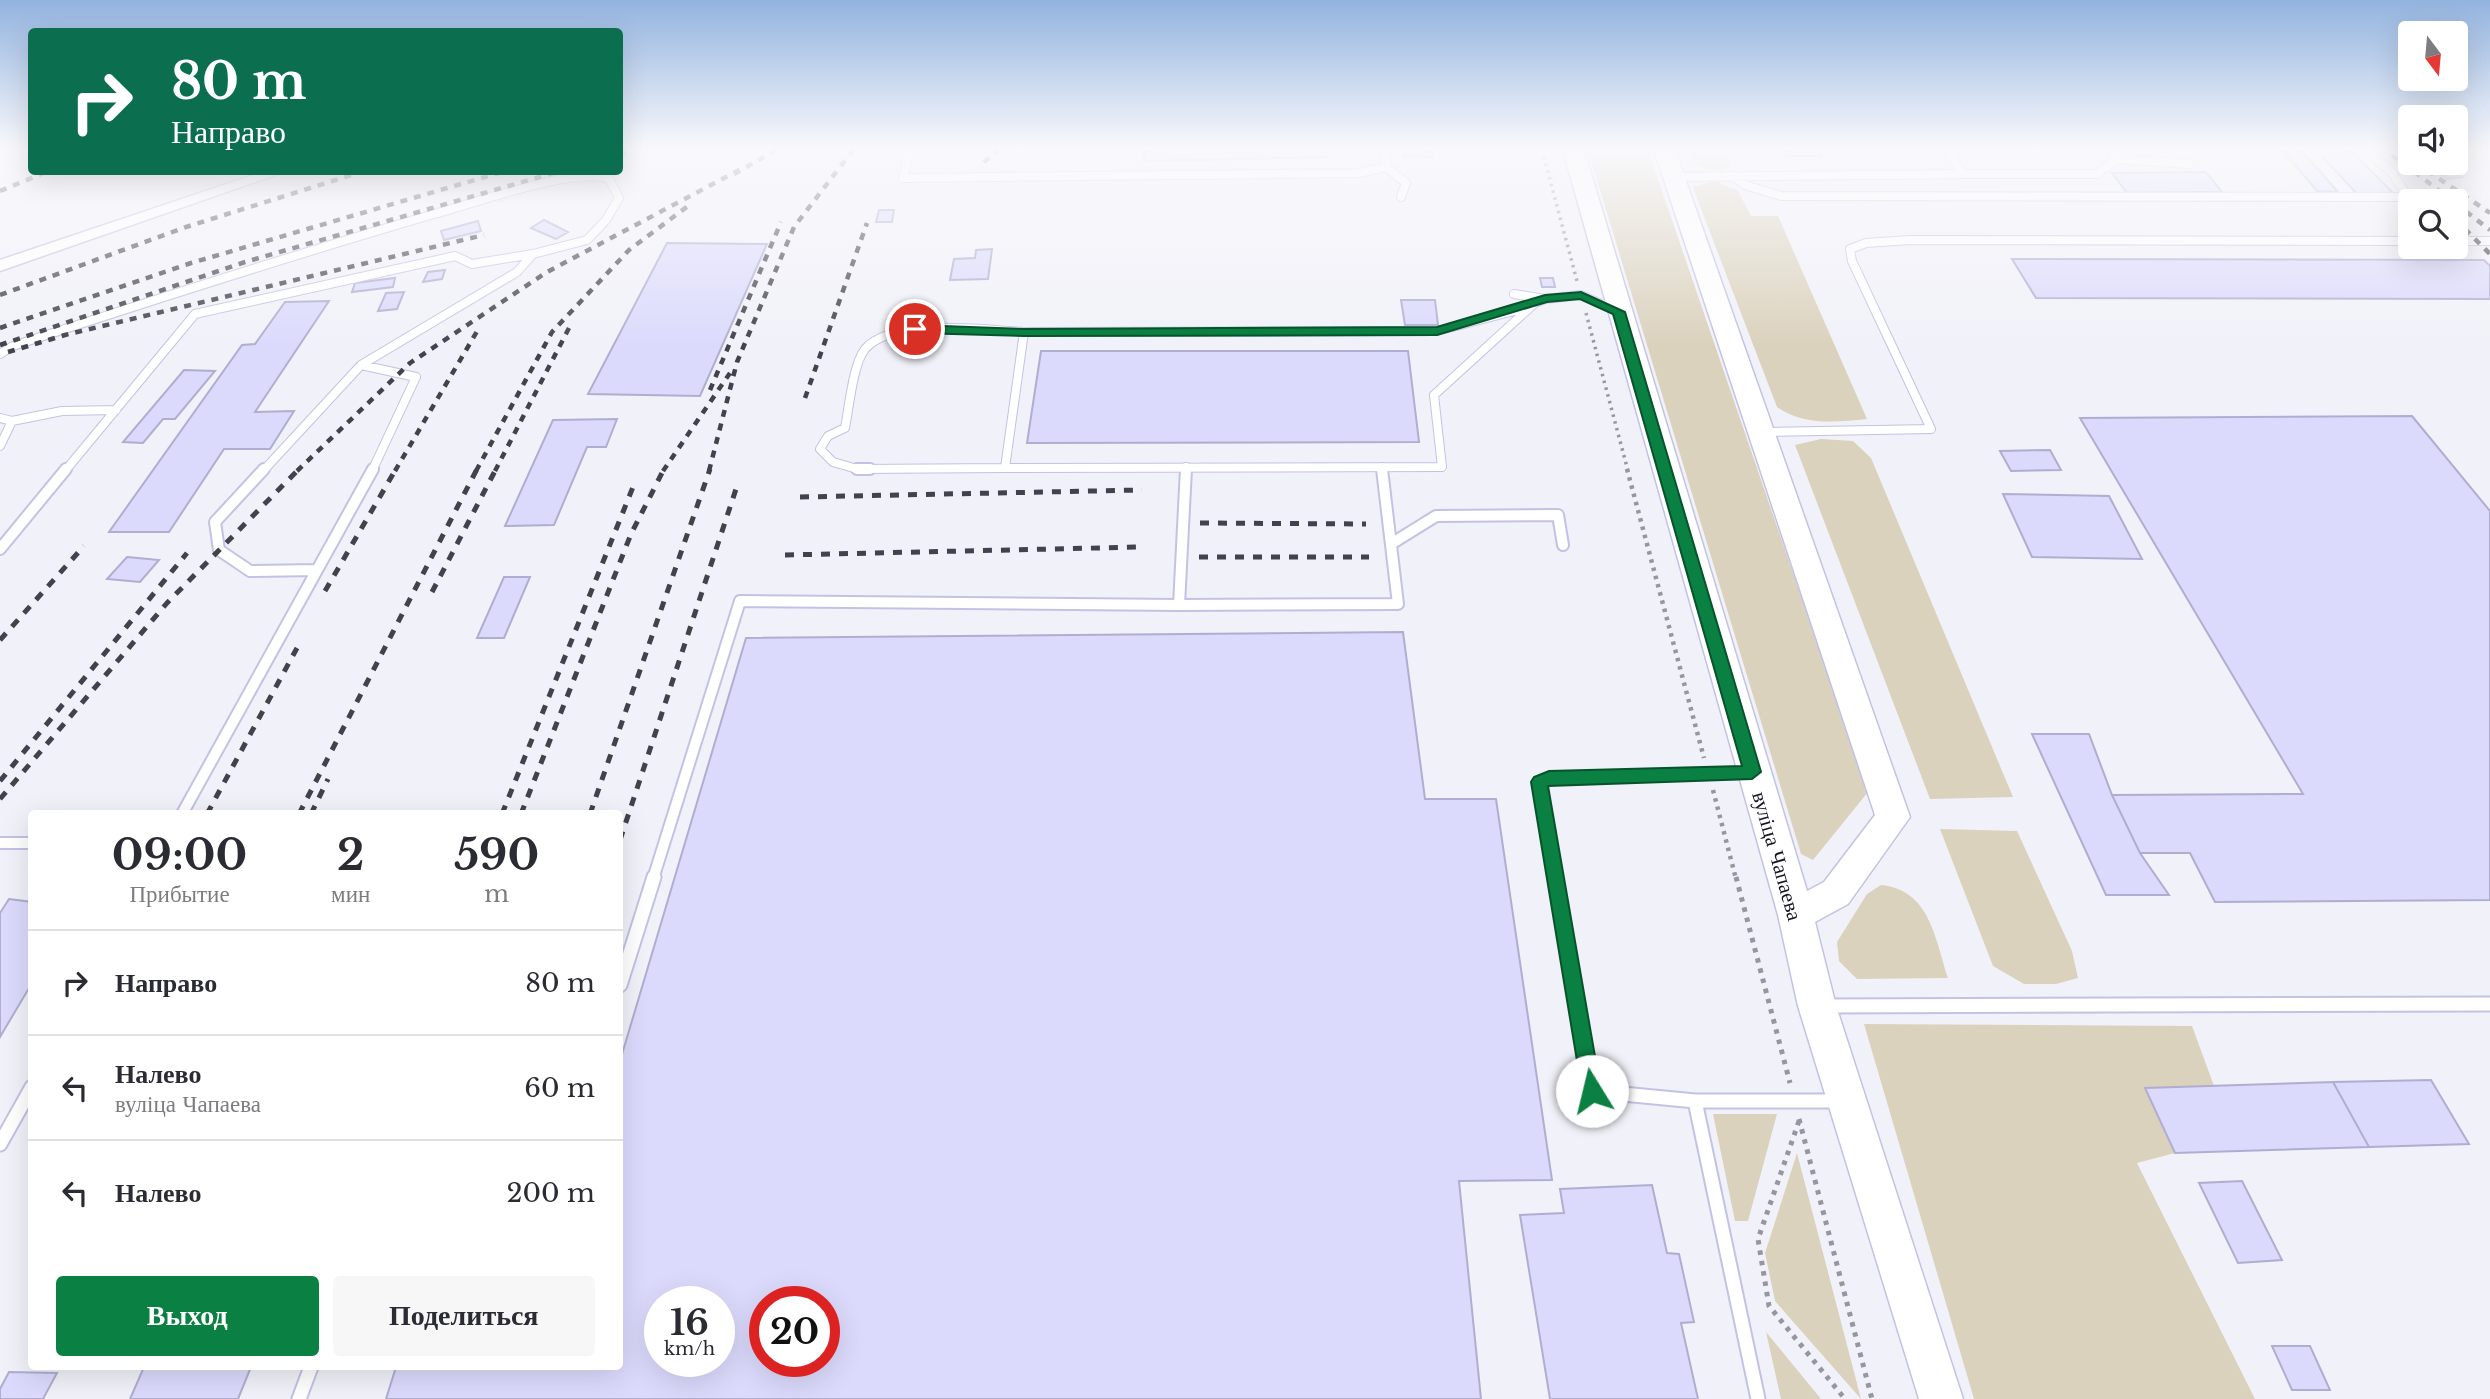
<!DOCTYPE html>
<html lang="ru">
<meta charset="utf-8">
<style>
body{margin:0;font-family:"Libre Baskerville",serif;background:#f7f7f7;color:#2b2b33;height:100vh;display:flex;flex-direction:column;font-size:26px;white-space:nowrap}
*{box-sizing:border-box;margin:0}
p{font-size:23px;color:#7c7c81}
.icon{flex:none;width:38px;height:38px;fill:none;stroke:currentColor;stroke-width:2;stroke-linecap:round;stroke-linejoin:round}
.map{position:relative;flex:1;overflow:hidden}
.sheet{position:absolute;left:28px;top:810px;width:595px;height:560px;display:flex;flex-direction:column;background:#fff;border-radius:7px;box-shadow:0 7px 28px #0002}
.sheet>*{flex:none}
.guide{position:absolute;left:28px;top:28px;width:595px;height:147px;border-radius:7px;box-shadow:0 7px 28px #0002;background:#0b6e4f;color:#fff;overflow:hidden}
.needle{width:46px;rotate:164deg}
.buttons{position:absolute;left:2398px;top:21px;display:grid;gap:14px}
.buttons a{display:grid;place-items:center;width:70px;height:70px;border-radius:7px;background:#fff;box-shadow:0 7px 28px #0002;font-size:35px}
.speed{position:absolute;left:644px;top:1286px;display:flex;gap:14px;font-size:35px;font-weight:700;text-align:center}
.speed>*{display:grid;place-content:center;width:91px;height:91px;border-radius:50%;background:#fff;box-shadow:0 7px 28px #0002;line-height:1}
.speed small{font-size:18px;font-weight:400}
.speed .limit{border:10px solid #d22;background:#fff;color:#111}
.pin{position:absolute;display:grid;place-items:center;width:60px;height:60px;color:#fff;margin:-30px;border:4px solid #fff;border-radius:50%;box-shadow:0 2px 7px #0007}
.me{position:absolute;width:77px;margin:-38px;rotate:351deg;stroke-linejoin:round;filter:drop-shadow(0 0 5px #0008)}
.turn{display:flex;align-items:center;gap:24px;height:147px;padding:0 28px;font-size:32px}
.turn .icon{width:91px;height:91px;stroke-width:2.5}
.turn b{display:block;font-size:49px;line-height:60px}
.eta{display:flex;justify-content:space-evenly;align-items:center;height:119px;text-align:center}
.eta b{font-size:42px;font-weight:800;line-height:49px}
.cta{display:flex;gap:14px;margin-top:auto;padding:14px 28px}
.cta a{flex:1;height:80px;border-radius:7px;background:#0b8043;color:#fff;font-size:28px;font-weight:800;line-height:80px;text-align:center}
.cta a+a{background:#f7f7f7;color:#2b2b33}
ul{padding:0;list-style:none}
li{display:flex;align-items:center;gap:21px;height:105px;padding:0 28px;border-top:2px solid #e1e1e2}
li div{flex:1}
li b{display:block;font-size:26px}
li em{font-style:normal}
.map>svg:first-child{display:block}
.green{fill:#dbd2bd}
.building{fill:#dbdafc;stroke:#afaed0;stroke-width:2;fill-rule:evenodd}
.lines{fill:none;stroke-linecap:round;stroke-linejoin:round}
.lane-far2-casing{stroke:#c3c2e5;stroke-width:10}
.lane-far1-casing{stroke:#c3c2e5;stroke-width:14}
.lane-casing{stroke:#c3c2e5;stroke-width:17}
.street-casing{stroke:#c3c2e5;stroke-width:3}
.secondary-casing{stroke:#c3c2e5;stroke-width:3}
.path-far2{stroke:#9796a0;stroke-width:3.5;stroke-dasharray:2.5 4.5;stroke-linecap:butt}
.path-far1{stroke:#9796a0;stroke-width:4.5;stroke-dasharray:3.5 5;stroke-linecap:butt}
.path{stroke:#9796a0;stroke-width:5;stroke-dasharray:4.5 6;stroke-linecap:butt}
.lane-far2{stroke:#fff;stroke-width:8}
.lane-far1{stroke:#fff;stroke-width:10}
.lane{stroke:#fff;stroke-width:13}
.street{fill:#fff;fill-rule:evenodd}
.secondary{fill:#fff;fill-rule:evenodd}
.rail-far1{stroke:#42414c;stroke-width:4.5;stroke-dasharray:7 7;stroke-linecap:butt}
.rail{stroke:#42414c;stroke-width:5;stroke-dasharray:9 9;stroke-linecap:butt}
.route{fill:#0b8043;stroke:#07532c;stroke-width:2}
.labels{text-anchor:middle;stroke-width:6;stroke-linejoin:round;paint-order:stroke}
.street-label{font-size:21px;fill:#161521;stroke:#fff}
</style>
<div class="map">
<svg width="2490" height="1399" viewBox="0 0 2490 1399">
<rect width="100%" height="100%" fill="#f1f1f9"/>
<path class="green" d="M 1588,150 L 1648,150 L 1868,792 L 1813,860 L 1801,854 Z
M 1689,150 L 1727,150 L 1731,166 C 1718,174 1706,169 1694,163 Z
M 1716,181 L 1738,191 L 1751,216 L 1778,216 L 1867,419 C 1835,422 1805,426 1777,407 L 1695,193 L 1693,186 Z
M 1821,439 L 1853,441 L 1871,458 L 2013,797 L 1930,799 L 1795,445 Z
M 1940,829 L 2017,831 L 2072,951 L 2078,978 L 2056,984 L 2024,984 L 1993,966 Z
M 1881,885 C 1930,890 1935,938 1948,978 L 1857,979 L 1839,961 L 1837,942 L 1867,894 Z
M 1864,1024 L 2192,1026 L 2214,1086 L 2145,1088 L 2175,1153 L 2137,1163 L 2255,1399 L 1974,1399 Z
M 1713,1114 L 1777,1114 L 1748,1221 L 1735,1221 Z
M 1797,1153 L 1861,1399 L 1775,1301 L 1765,1253 Z
M 1766,1332 L 1821,1399 L 1781,1399 Z"/>
<path class="building" d="M 1144,150 L 1325,150 L 1326,157 L 1144,161 Z
M 1403,150 L 1432,150 L 1432,157 L 1404,156 Z
M 1784,150 L 1818,150 L 1821,156 L 1787,156 Z
M 2282,150 L 2301,150 L 2338,192 L 2317,191 Z
M 2316,150 L 2351,150 L 2395,195 L 2358,195 Z
M 2425,163 L 2442,163 L 2462,177 L 2447,179 Z
M 2206,172 L 2222,192 L 2127,193 L 2112,173 Z
M 879,210 L 894,210 L 892,222 L 876,222 Z
M 544,220 L 568,232 L 556,239 L 531,228 Z
M 478,221 L 481,231 L 444,240 L 441,231 Z
M 667,243 L 767,244 L 700,396 L 588,394 Z
M 992,249 L 988,279 L 950,280 L 954,259 L 975,258 L 976,250 Z
M 2012,259 L 2484,260 L 2490,266 L 2490,299 L 2036,298 Z
M 445,270 L 442,279 L 423,282 L 428,272 Z
M 395,278 L 393,287 L 352,292 L 355,283 Z
M 1540,278 L 1553,278 L 1555,287 L 1542,287 Z
M 404,292 L 397,309 L 378,311 L 386,293 Z
M 1401,300 L 1435,300 L 1438,325 L 1405,325 Z
M 329,301 L 255,412 L 294,411 L 270,449 L 224,449 L 169,532 L 109,532 L 242,345 L 255,344 L 285,302 Z
M 1041,351 L 1408,351 L 1419,442 L 1027,443 Z
M 184,370 L 215,371 L 175,419 L 163,419 L 143,443 L 123,442 Z
M 2412,416 L 2490,511 L 2490,900 L 2215,902 L 2190,853 L 2140,853 L 2112,795 L 2303,794 L 2080,418 Z
M 617,419 L 606,447 L 587,447 L 554,525 L 505,526 L 553,420 Z
M 2050,450 L 2061,470 L 2011,471 L 2000,451 Z
M 2003,494 L 2109,496 L 2142,559 L 2032,557 Z
M 127,557 L 159,560 L 140,582 L 107,579 Z
M 504,577 L 530,577 L 504,638 L 477,638 Z
M 1403,632 L 1425,799 L 1496,799 L 1552,1180 L 1459,1181 L 1481,1399 L 386,1399 L 396,1367 L 620,1367 L 620,1061 L 746,638 ZM 660,1302 L 719,1302 L 719,1362 L 660,1362 ZM 765,1302 L 824,1302 L 824,1362 L 765,1362 Z
M 2032,734 L 2089,734 L 2112,795 L 2140,853 L 2169,895 L 2106,895 Z
M 9,899 L 32,902 L 32,983 L 0,1037 L 0,913 Z
M 2431,1080 L 2469,1144 L 2369,1147 L 2333,1082 Z
M 2333,1082 L 2369,1147 L 2175,1153 L 2145,1088 Z
M 2242,1181 L 2282,1260 L 2238,1263 L 2199,1183 Z
M 1652,1185 L 1667,1253 L 1679,1254 L 1694,1322 L 1681,1323 L 1698,1399 L 1550,1399 L 1520,1215 L 1564,1213 L 1560,1189 Z
M 2272,1346 L 2310,1346 L 2330,1390 L 2292,1390 Z
M 144,1367 L 251,1367 L 238,1399 L 130,1399 Z
M 9,1372 L 57,1373 L 43,1399 L 0,1399 L 0,1389 Z"/>
<g class="lines">
<g class="lane-far2-casing">
<path id="lane-far2" d="M 910,150 L 903,178 L 1358,173 L 1386,167
M 1384,150 L 1386,167 L 1406,183 L 1401,197
M 1948,150 L 1962,174 L 2097,174 L 2116,159
M 2110,150 L 2116,159 L 2190,164
M 1733,176 L 1745,185 L 1781,196 L 2408,197 L 2393,174 L 2367,150
M 1675,177 L 1962,174
M 2455,241 L 2490,241
M 1514,294 L 1545,299 L 1581,295 L 1619,312
M 1535,303 L 1434,395 L 1442,467 L 1005,468 L 1024,332 L 1437,331 L 1514,311 L 1545,299
M 0,354 L 13,346 C 153,300 293,255 434,214 C 472,204 575,166 609,179 L 619,198 L 606,220 L 587,240 L 533,254 L 472,264 L 455,256 L 195,314 L 65,471
M 361,365 L 517,272 L 533,254
M 0,418 L 12,421 L 62,411 L 116,410
M 1762,432 L 1931,429 L 1852,261 L 1850,249 L 1866,243 L 1910,240 L 2410,241
M 0,446 L 12,421
M 1382,467 L 1382,471
M 1005,468 L 857,469 L 833,462 L 820,449 L 828,436 L 845,428 C 849,408 853,364 865,349 C 892,317 986,330 1024,332
M 263,471 L 361,365 L 416,377 L 372,471
M 1186,471 L 1186,467"/>
</g>
<g class="lane-far1-casing">
<path id="lane-far1" d="M 264,469 L 215,522 L 219,550 L 250,571 L 317,570
M 857,469 L 870,469
M 1391,544 L 1436,516 L 1558,515 L 1563,545
M 0,549 L 66,469
M 1179,605 L 1398,604 L 1382,469
M 182,814 L 373,469
M 0,843 L 32,843
M 653,879 L 740,601 L 1179,605 L 1186,469
M 1556,879 L 1539,782 L 1549,778 L 1750,773"/>
</g>
<g class="lane-casing">
<path id="lane" d="M 1555,877 L 1592,1091 L 1695,1101
M 620,985 L 654,877
M 1823,1006 L 2490,1004
M 0,1144 L 32,1087
M 299,1399 L 311,1367
M 1758,1399 L 1695,1101 L 1839,1101"/>
</g>
<g class="street-casing">
<path id="street" d="M 262,172 L 284,172 L 0,271 L 0,260 Z"/>
</g>
<g class="secondary-casing">
<path id="secondary" d="M 1563,150 L 1584,150 L 1807,891 L 1824,882 L 1875,815 L 1654,150 L 1675,150 L 1910,817 L 1848,904 L 1815,922 L 1836,1006 L 1963,1399 L 1919,1399 L 1798,1006 L 1778,915 Z"/>
</g>
<path class="path-far2" d="M 1542,150 L 1577,281
M 1586,313 L 1628,471"/>
<path class="path-far1" d="M 1627,469 L 1704,758
M 1713,790 L 1736,879"/>
<path class="path" d="M 1736,877 L 1790,1083
M 1799,1119 L 1872,1399
M 1799,1121 L 1758,1239 L 1769,1306 L 1845,1399"/>
<use href="#lane-far2" class="lane-far2"/>
<use href="#lane-far1" class="lane-far1"/>
<use href="#lane" class="lane"/>
<use href="#street" class="street"/>
<use href="#secondary" class="secondary"/>
<path class="rail-far1" d="M 620,154 L 633,150
M 2392,155 L 2453,201
M 984,162 L 998,150
M 2416,163 L 2490,213
M 734,174 L 776,150
M 0,191 L 46,172
M 2455,203 L 2490,230
M 2455,219 L 2490,254
M 0,295 L 186,227 L 361,172
M 0,328 L 191,263 L 502,172
M 0,345 L 245,262 L 557,172
M 8,352 L 65,335 L 484,235
M 710,390 L 781,222
M 805,398 L 867,223
M 297,471 L 410,363 L 547,272 L 741,169
M 395,471 L 479,328
M 476,471 L 552,332 L 629,250 L 688,206
M 495,471 L 569,328
M 663,471 L 730,373
M 709,471 L 737,362 L 794,227 L 853,150"/>
<path class="rail" d="M 800,497 L 1142,490
M 1200,523 L 1366,524
M 785,555 L 1141,547
M 1199,557 L 1369,557
M 325,591 L 396,469
M 432,592 L 496,469
M 0,640 L 84,546
M 0,781 L 187,553
M 0,799 L 167,603 L 299,469
M 207,814 L 297,648
M 299,814 L 477,469
M 311,814 L 328,779
M 502,814 L 633,487
M 521,814 L 631,534 L 664,469
M 590,814 L 710,469
M 620,840 L 737,486"/>
</g>
<linearGradient id="sky" x2="0" y2="1"><stop stop-color="#92b3df"/><stop offset="0.43" stop-color="#f9f9fc"/><stop offset="1" stop-color="#f9f9fc" stop-opacity="0"/></linearGradient>
<rect width="2490" height="346" fill="url(#sky)"/>
<path class="route" d="M 1581,292 L 1625,312 L 1761,772 L 1752,779 L 1548,786 L 1601,1091 L 1599,1098 L 1592,1100 L 1585,1098 L 1582,1091 L 1531,782 L 1534,777 L 1549,771 L 1742,766 L 1613,314 L 1580,299 L 1547,302 L 1437,335 L 1024,336 L 915,333 L 908,329 L 915,325 L 1024,329 L 1437,327 L 1545,295 Z"/>
<g class="labels">
<g class="street-label">
<text transform="translate(1777 856) rotate(74)" y="7">вуліца Чапаева</text>
</g>
</g>
</svg>
<div class="buttons">
<a><svg class="needle" viewBox="-14 -14 28 28"><path d="M0-13l5 13h-10z" fill="#e53935"/><path d="M0 13l5-13h-10z" fill="#7c7c81"/></svg></a>
<a><svg class="icon" aria-label="sound" viewBox="0 0 24 24"><path d="M4 9h4l5-4v14l-5-4H4zM17 9q2 3 0 6"/></svg></a>
<a><svg class="icon" aria-label="search" viewBox="0 0 24 24"><circle cx="10" cy="10" r="6"/><path d="M15 15l6 6"/></svg></a>
</div>
<div class="speed"><div>16<small>km/h</small></div><div class="limit">20</div></div>
<div class="pin" style="left:915px;top:329px;background:#d93025"><svg class="icon" aria-label="arrive" viewBox="0 0 24 24"><path d="M6 21V4h12l-3 4 3 4H6"/></svg></div>
<svg class="me" style="left:1592px;top:1091px" viewBox="-20 -20 40 40"><circle r="19" fill="#fff"/><path d="M0-13L10 11 0 6-10 11z" fill="#0b8043"/></svg>
<div class="guide">
<div class="turn"><svg class="icon" aria-label="right" viewBox="0 0 24 24"><path d="M7 20v-9h11M14 6l5 5-5 5"/></svg><div><b>80 m</b>Направо</div></div>
</div>
<section class="sheet">
<div class="eta">
<div><b>09:00</b><p>Прибытие</p></div>
<div><b>2</b><p>мин</p></div>
<div><b>590</b><p>m</p></div>
</div>
<ul>
<li><svg class="icon" aria-label="right" viewBox="0 0 24 24"><path d="M7 20v-9h11M14 6l5 5-5 5"/></svg><div><b>Направо</b></div><em>80 m</em></li>
<li><svg class="icon" aria-label="left" viewBox="0 0 24 24"><path d="M17 20v-9H6M10 6l-5 5 5 5"/></svg><div><b>Налево</b><p>вуліца Чапаева</p></div><em>60 m</em></li>
<li><svg class="icon" aria-label="left" viewBox="0 0 24 24"><path d="M17 20v-9H6M10 6l-5 5 5 5"/></svg><div><b>Налево</b></div><em>200 m</em></li>
</ul>
<div class="cta"><a>Выход</a><a>Поделиться</a></div>
</section>
</div>
